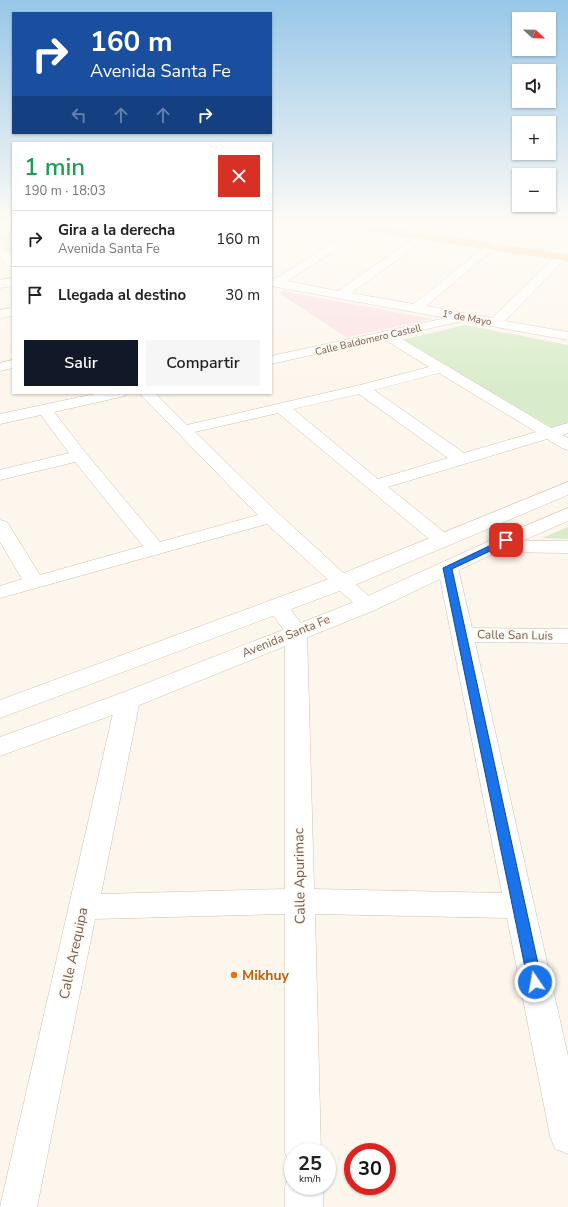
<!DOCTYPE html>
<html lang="es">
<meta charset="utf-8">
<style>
body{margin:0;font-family:"Nunito Sans",sans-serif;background:#f6f6f6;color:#222;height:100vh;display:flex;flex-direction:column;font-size:15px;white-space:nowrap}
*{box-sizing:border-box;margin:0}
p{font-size:13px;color:#767676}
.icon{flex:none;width:22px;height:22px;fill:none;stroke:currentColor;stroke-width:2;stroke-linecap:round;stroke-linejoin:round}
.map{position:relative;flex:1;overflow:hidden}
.panel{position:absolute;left:12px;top:142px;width:260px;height:252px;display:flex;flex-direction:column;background:#fff;border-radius:0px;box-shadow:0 1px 3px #0004}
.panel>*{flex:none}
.hud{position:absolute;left:12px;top:12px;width:260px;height:122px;border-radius:0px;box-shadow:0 1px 3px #0004;background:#1a4fa0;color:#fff;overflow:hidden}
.needle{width:26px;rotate:112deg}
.fabs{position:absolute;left:512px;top:12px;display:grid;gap:8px}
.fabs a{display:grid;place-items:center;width:44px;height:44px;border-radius:0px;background:#fff;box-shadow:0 1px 3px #0004;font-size:20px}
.speed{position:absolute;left:284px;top:1143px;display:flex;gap:8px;font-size:20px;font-weight:700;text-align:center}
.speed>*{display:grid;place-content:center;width:52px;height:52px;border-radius:50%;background:#fff;box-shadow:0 1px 3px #0004;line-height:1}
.speed small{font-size:10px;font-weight:400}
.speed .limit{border:6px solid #d22;background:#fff;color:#111}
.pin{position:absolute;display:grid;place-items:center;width:34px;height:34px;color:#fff;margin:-17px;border-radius:8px;box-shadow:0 2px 6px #0006}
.me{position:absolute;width:44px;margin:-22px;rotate:348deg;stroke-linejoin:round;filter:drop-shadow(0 0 3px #0008)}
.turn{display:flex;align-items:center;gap:14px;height:84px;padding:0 12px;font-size:18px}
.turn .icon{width:52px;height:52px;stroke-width:2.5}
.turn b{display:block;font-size:28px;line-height:34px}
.lanes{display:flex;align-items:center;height:38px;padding:0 12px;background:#0003;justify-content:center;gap:20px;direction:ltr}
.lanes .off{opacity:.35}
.round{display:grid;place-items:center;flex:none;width:42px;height:42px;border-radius:0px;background:#f6f6f6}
.head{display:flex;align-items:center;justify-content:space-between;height:68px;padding:0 12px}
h1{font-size:24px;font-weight:600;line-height:30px;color:#1e9e55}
.primary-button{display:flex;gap:8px;margin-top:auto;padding:8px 12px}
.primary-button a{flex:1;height:46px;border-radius:0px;background:#111827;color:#fff;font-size:16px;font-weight:600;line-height:46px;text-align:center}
.primary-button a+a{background:#f6f6f6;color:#222}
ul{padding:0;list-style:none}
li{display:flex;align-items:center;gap:12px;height:56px;padding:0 12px;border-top:1px solid #e0e0e0}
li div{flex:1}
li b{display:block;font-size:15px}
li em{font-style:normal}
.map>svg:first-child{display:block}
.medical{fill:#fbdfe3}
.green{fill:#d8ecc9}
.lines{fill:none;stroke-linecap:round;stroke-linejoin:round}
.street-casing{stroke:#d1beb0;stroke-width:1}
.secondary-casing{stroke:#d6c0b0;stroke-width:1}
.primary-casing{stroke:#dad1cd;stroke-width:1}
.street{fill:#fff;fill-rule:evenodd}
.secondary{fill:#fff;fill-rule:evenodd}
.primary{fill:#fbd9a5;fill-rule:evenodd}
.route{fill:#1a73e8;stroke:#114b97}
.food-dot{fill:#e8710a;stroke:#fffaf3;stroke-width:1.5}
.labels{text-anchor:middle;stroke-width:3;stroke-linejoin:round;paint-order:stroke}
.far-street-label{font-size:10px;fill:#7a5c4d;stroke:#fffaf3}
.street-label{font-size:12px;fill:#7a5c4d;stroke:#fffaf3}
.near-street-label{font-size:14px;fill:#7a5c4d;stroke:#fffaf3}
.near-food-label{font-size:14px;font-weight:bold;fill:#c56008;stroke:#fffaf3;text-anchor:start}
</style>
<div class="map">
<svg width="568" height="1207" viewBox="0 0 568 1207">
<rect width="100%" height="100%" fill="#fdf6ec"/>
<path class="medical" d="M 282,291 L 432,319 L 346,337 L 279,293 Z"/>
<path class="green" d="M 13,230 L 13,254 L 0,242 L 0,232 Z
M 465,325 L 568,345 L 568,426 L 556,430 L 402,340 Z
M 568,527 L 568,539 L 542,538 Z"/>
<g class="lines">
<g class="street-casing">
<path id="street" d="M 295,221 L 307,221 L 271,241 L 271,234 Z
M 437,221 L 449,221 L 438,228 L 433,225 Z
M 516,221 L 527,221 L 426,306 L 492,318 L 557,255 L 561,254 L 567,257 L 565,259 L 505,321 L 568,332 L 568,340 L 462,321 L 397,336 L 551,428 L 568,423 L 568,433 L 562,435 L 568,438 L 568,450 L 562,448 L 547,439 L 388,487 L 449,536 L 452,540 L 449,544 L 442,546 L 435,544 L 278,413 L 195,432 L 278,513 L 374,601 L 378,605 L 374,609 L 367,611 L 360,609 L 267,524 L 0,598 L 0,586 L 22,579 L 0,542 L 0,520 L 7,522 L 40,575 L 143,546 L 75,462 L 0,480 L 0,470 L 69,453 L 41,415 L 0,424 L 0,414 L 99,393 L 127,393 L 125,396 L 54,412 L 85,452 L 160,542 L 258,515 L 139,393 L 155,393 L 187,425 L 360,385 L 429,367 L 384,339 L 271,364 L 271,356 L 446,318 L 271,286 L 271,278 L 275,279 L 360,225 L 368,225 L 369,227 L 368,229 L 287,281 L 338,291 L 420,234 L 424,233 L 429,236 L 428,238 L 351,293 L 414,304 ZM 439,373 L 536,432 L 464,453 L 374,390 ZM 359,394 L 448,458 L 378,479 L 293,409 Z
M 0,247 L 4,248 L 13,257 L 13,267 L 9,266 L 0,257 Z
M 13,278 L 13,286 L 0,288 L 0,280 Z
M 13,308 L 13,316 L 0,318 L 0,310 Z
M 13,360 L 13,368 L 0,371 L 0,363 Z
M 494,540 L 568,541 L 568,553 L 494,552 L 487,550 L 484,546 L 487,542 Z
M 448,562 L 455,564 L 458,568 L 472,628 L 568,629 L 568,643 L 475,642 L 568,1056 L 568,1154 L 555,1149 L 550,1136 L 507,918 L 315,914 L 321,1152 L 293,1152 L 293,1166 L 290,1165 L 285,1152 L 285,914 L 95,919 L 37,1207 L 0,1207 L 116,700 L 120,694 L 128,692 L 136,694 L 140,700 L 101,894 L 285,889 L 285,632 L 267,606 L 271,602 L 278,600 L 285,602 L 307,632 L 314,889 L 502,893 L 438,568 L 441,564 Z
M 293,1172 L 293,1186 L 323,1186 L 323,1207 L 285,1207 L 285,1186 L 291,1173 Z"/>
</g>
<g class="secondary-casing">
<path id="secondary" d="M 568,482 L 568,495 L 350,587 L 0,718 L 0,700 L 334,577 Z
M 568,508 L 568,521 L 501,550 L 375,610 L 137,706 L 0,756 L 0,737 L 119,694 L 359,600 L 487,542 Z"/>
</g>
<g class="primary-casing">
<path id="primary" d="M 319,221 L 344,221 L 568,255 L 568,261 L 324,224 L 320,223 Z"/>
</g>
<use href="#street" class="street"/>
<use href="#secondary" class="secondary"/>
<use href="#primary" class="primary"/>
</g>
<linearGradient id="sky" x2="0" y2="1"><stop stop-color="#97c7e8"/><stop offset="0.57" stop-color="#fefbf6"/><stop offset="1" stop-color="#fefbf6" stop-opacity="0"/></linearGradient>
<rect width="568" height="390" fill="url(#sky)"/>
<path class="route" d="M 506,538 L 510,540 L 509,542 L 452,569 L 542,982 L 540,987 L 535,989 L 530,987 L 528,982 L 443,568 Z"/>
<circle class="food-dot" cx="234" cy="975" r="4"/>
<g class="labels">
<g class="far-street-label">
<text transform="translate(467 317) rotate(10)" y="4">1º de Mayo</text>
<text transform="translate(368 339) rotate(-13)" y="4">Calle Baldomero Castell</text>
</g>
<g class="street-label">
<text transform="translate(515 635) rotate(1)" y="4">Calle San Luis</text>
<text transform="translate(286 636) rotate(-22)" y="4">Avenida Santa Fe</text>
</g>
<g class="near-street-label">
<text transform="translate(299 876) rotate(-91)" y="5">Calle Apurimac</text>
<text transform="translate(73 953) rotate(-78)" y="5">Calle Arequipa</text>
</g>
<g class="near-food-label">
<text x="242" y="980">Mikhuy</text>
</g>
</g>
</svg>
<div class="fabs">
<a><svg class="needle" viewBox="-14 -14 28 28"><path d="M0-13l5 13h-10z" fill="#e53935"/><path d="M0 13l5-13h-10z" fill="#767676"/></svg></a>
<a><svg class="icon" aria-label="sound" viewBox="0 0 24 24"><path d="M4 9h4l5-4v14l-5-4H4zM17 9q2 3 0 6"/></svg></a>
<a>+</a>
<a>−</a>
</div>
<div class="speed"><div>25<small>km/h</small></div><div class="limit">30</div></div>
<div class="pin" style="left:506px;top:540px;background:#d93025"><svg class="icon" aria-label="arrive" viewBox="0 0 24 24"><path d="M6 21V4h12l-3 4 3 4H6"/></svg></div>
<svg class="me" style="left:535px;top:982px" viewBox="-20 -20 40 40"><circle r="17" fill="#1a73e8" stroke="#fff" stroke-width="3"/><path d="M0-11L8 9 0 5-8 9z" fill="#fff"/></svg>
<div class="hud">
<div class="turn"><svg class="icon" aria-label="right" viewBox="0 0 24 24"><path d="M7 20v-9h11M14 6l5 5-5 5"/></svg><div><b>160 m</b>Avenida Santa Fe</div></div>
<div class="lanes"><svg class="icon off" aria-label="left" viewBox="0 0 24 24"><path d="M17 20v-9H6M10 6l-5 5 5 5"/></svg><svg class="icon off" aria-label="ahead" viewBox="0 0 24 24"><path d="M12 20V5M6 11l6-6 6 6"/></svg><svg class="icon off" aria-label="ahead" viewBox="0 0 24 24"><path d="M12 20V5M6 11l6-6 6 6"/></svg><svg class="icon" aria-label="right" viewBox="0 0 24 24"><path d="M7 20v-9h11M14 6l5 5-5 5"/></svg></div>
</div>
<section class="panel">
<div class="head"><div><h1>1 min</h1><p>190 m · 18:03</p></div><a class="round" style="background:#d93025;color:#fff"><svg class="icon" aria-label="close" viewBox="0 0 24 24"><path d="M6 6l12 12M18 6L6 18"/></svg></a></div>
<ul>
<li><svg class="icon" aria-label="right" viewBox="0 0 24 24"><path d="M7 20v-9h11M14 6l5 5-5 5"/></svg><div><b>Gira a la derecha</b><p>Avenida Santa Fe</p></div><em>160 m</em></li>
<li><svg class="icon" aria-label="arrive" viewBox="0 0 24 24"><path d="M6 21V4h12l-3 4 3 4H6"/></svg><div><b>Llegada al destino</b></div><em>30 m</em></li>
</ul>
<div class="primary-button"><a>Salir</a><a>Compartir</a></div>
</section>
</div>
